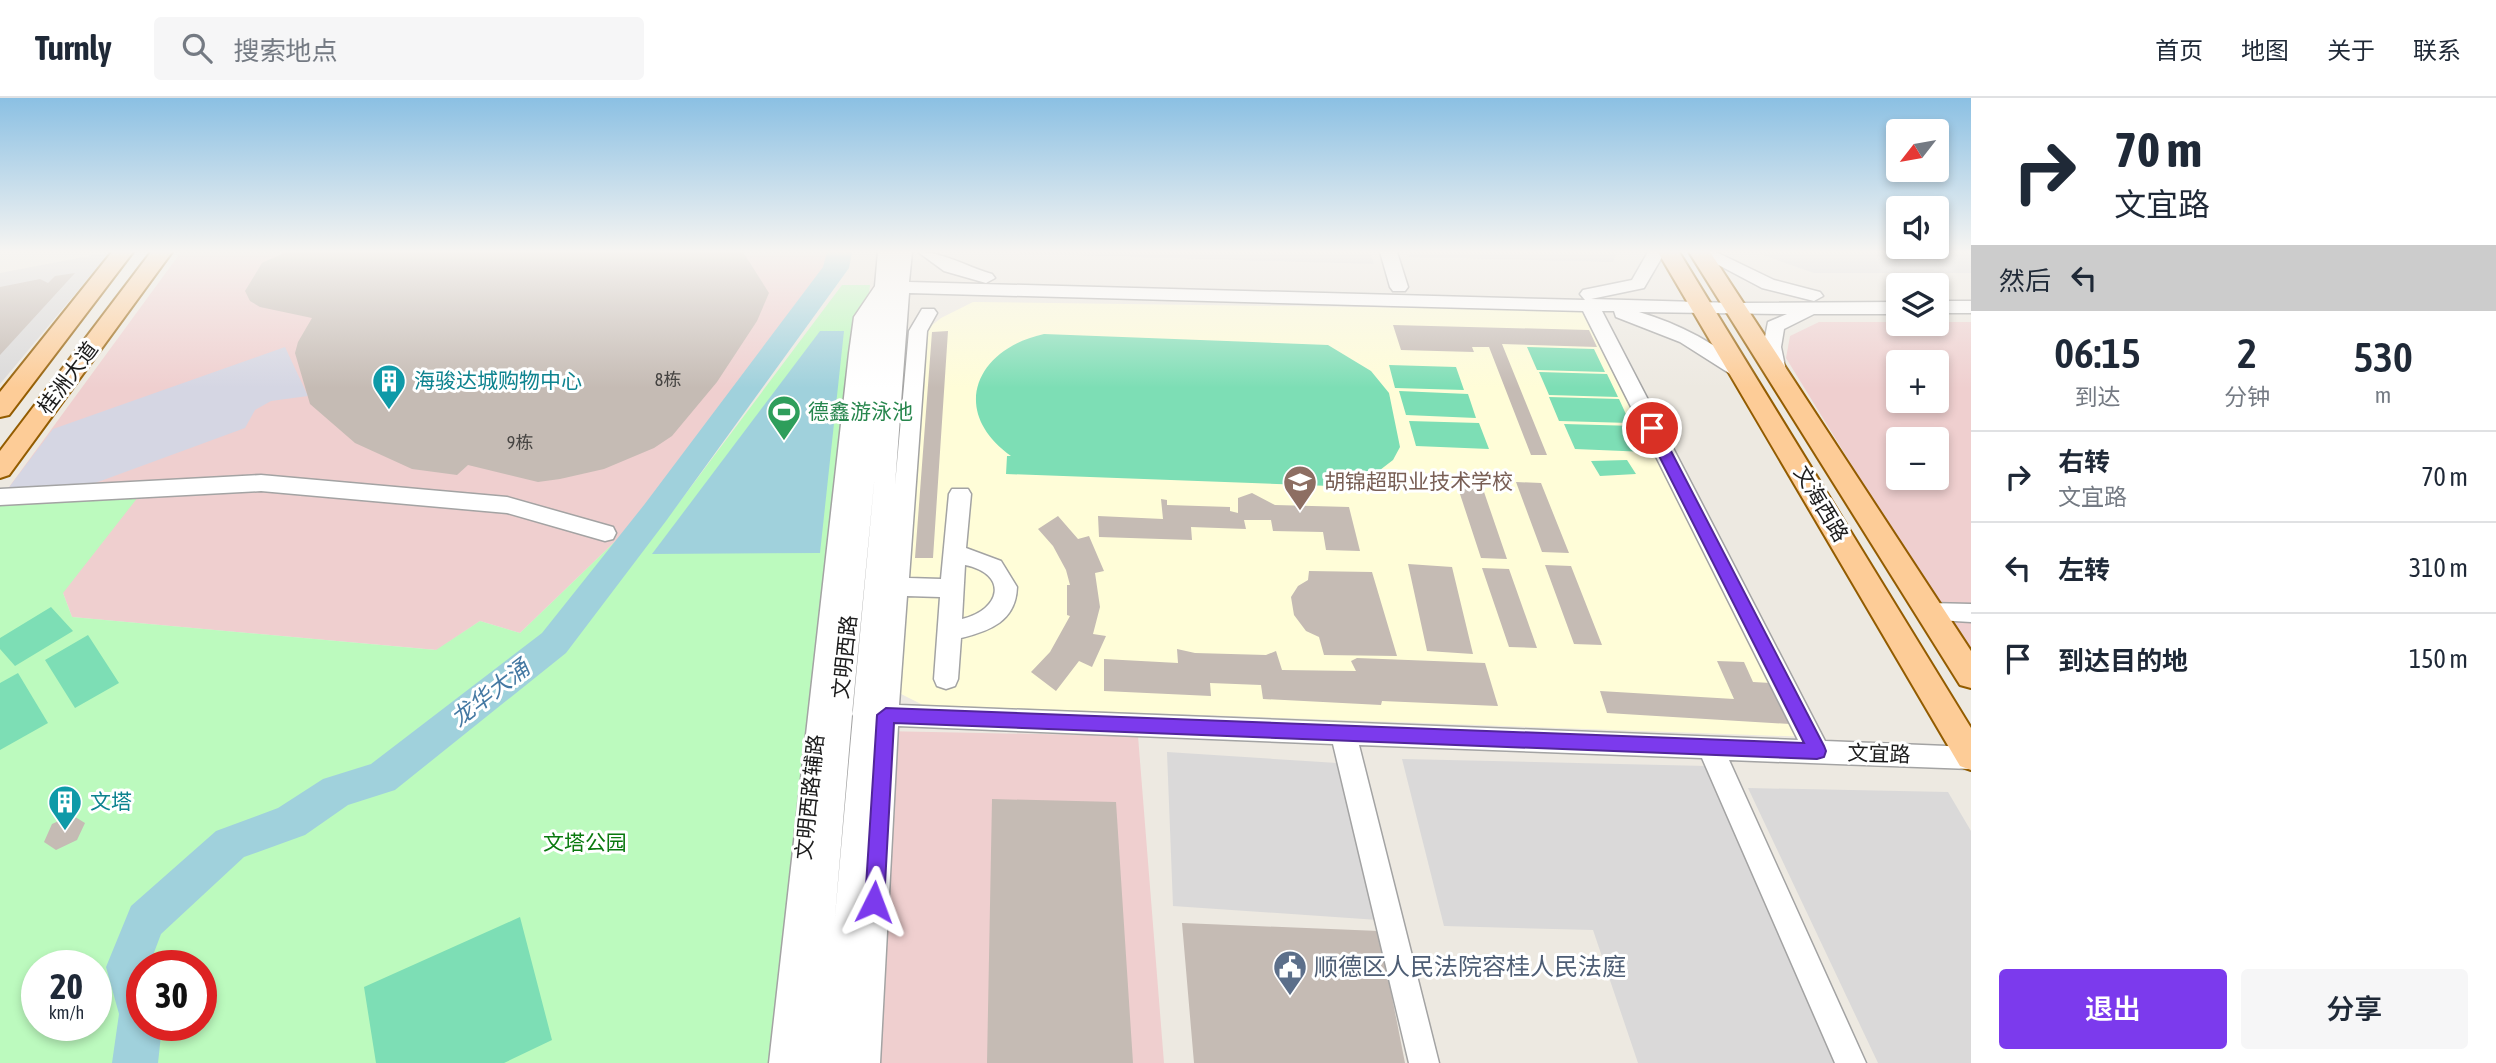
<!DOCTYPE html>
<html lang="zh">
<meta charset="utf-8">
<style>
body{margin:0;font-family:"Asap Condensed","Noto Sans SC",sans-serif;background:#f6f6f7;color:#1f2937;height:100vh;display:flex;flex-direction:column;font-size:26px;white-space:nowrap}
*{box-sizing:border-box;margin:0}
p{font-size:23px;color:#747a83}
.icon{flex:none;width:38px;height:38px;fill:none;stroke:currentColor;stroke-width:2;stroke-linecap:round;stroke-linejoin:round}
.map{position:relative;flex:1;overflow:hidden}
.side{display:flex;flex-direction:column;background:#fff;width:525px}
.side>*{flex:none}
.guide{background:#fff;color:#1f2937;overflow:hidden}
.needle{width:46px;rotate:239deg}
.tools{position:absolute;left:1886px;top:21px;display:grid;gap:14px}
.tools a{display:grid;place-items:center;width:63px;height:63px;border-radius:7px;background:#fff;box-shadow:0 4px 10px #0003;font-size:35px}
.speed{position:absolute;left:21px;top:852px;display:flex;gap:14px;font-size:35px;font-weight:700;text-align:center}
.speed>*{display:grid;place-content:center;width:91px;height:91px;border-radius:50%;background:#fff;box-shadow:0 4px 10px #0003;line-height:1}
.speed small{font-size:18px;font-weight:400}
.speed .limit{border:10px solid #d22;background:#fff;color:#111}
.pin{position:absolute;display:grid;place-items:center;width:60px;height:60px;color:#fff;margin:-30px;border:4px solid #fff;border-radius:50%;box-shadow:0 2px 7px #0007}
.me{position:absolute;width:77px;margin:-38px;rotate:3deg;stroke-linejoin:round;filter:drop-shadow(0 0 5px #0008)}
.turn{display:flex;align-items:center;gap:24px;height:147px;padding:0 28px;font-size:32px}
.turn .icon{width:91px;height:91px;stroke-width:2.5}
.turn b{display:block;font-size:49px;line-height:60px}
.then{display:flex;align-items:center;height:66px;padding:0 28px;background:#0003;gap:14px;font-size:26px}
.eta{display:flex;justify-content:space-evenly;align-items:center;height:119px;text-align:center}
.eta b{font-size:42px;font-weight:600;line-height:49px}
.button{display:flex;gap:14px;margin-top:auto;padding:14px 28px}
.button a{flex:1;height:80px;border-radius:7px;background:#7c3aed;color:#fff;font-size:28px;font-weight:600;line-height:80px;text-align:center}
.button a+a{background:#f6f6f7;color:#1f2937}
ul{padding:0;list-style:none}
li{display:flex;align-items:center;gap:21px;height:91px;padding:0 28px;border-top:2px solid #e0e1e3}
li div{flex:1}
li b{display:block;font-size:26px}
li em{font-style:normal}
header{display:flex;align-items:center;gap:42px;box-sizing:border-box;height:98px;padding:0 35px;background:#fff;border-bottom:2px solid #e0e1e3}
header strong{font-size:33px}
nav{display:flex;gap:38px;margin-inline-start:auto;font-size:24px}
.search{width:490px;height:63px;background:#f6f6f7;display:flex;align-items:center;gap:18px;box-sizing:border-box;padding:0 24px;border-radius:7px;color:#747a83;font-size:26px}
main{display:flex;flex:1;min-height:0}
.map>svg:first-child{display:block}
.residential{fill:#dad9d9}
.commercial{fill:#efcfcf;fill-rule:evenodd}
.education{fill:#fffdd8}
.park{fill:#bcfabe;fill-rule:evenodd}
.pitch{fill:#7ddeb5}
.plaza{fill:#d5d6e3}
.water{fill:#a0d1dc}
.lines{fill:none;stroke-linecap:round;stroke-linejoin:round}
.river{fill:#a0d1dc;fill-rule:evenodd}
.building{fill:#c5bbb4}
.minor-casing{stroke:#a3a3a3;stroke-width:3}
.major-casing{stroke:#935c00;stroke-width:4}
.minor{fill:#fff;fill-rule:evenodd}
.major{fill:#fdcc97;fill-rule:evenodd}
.route{fill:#7c3aed;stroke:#51269a;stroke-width:2}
.labels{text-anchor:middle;stroke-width:6;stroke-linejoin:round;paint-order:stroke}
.number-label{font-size:18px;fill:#464442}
.street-label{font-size:21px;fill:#1c1c1c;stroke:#fff}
.culture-label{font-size:21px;fill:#0d838f;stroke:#fff;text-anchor:start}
.leisure-label{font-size:21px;fill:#27864d;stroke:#fff;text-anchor:start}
.education-label{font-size:21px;fill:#785e54;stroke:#fff;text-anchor:start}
.park-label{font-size:21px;fill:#0a790f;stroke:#fff}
.water-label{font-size:23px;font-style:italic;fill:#4579a3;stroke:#fff}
.near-service-label{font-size:24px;fill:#4e5e75;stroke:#fff;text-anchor:start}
</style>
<header>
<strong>Turnly</strong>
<div class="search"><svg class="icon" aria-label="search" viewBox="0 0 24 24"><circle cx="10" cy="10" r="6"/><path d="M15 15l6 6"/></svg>搜索地点</div>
<nav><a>首页</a><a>地图</a><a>关于</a><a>联系</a></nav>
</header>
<main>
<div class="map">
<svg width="1971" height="965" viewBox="0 0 1971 965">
<rect width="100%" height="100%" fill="#ede9e1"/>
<path class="residential" d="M 110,154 L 0,286 L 0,175 Z
M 966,154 L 1370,154 L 1374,166 Z
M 1407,154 L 1617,154 L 1613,164 L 1409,159 Z
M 1754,154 L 1971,154 L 1971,175 L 1814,175 Z
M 1167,654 L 1353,666 L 1378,822 L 1173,808 Z
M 1402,661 L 1707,668 L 1840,965 L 1638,965 L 1593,832 L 1444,828 Z
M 1748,690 L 1948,694 L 1971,733 L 1971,965 L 1878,965 Z"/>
<path class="commercial" d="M 181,154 L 829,154 L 829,163 L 783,231 L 651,409 L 520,535 L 480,523 L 437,552 L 72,519 L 63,495 L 4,396 Z
M 1819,224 L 1971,224 L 1971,556 L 1945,519 L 1786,260 L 1790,238 ZM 1899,264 L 1937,264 L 1937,303 L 1899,303 ZM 1899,341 L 1937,341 L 1937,380 L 1899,380 Z
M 882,633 L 1138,638 L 1164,965 L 856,965 Z"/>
<path class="education" d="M 973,204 L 1589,212 L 1811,639 L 923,607 L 893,592 L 921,236 L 941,220 Z"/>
<path class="park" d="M 842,187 L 870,187 L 788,934 L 779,965 L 0,965 L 0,402 L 142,394 L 63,495 L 72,519 L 436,552 L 480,523 L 520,535 L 651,409 L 672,414 ZM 37,868 L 96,868 L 96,928 L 37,928 ZM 142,868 L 201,868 L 201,928 L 142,928 Z"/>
<path class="pitch" d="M 1044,236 L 1328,247 L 1371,273 L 1389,295 L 1400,349 L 1393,362 L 1380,372 L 1384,390 L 1006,376 L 1007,358 L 1011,358 C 949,314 975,251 1044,236 Z
M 1527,249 L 1594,251 L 1605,274 L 1537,272 Z
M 1389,267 L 1456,269 L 1464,292 L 1395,290 Z
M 1539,274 L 1607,276 L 1618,299 L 1549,297 Z
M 1399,293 L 1468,296 L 1476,320 L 1406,317 Z
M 1549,299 L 1619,301 L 1630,325 L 1559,323 Z
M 1409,323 L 1479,325 L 1489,351 L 1416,348 Z
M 1564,326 L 1635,328 L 1647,354 L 1575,351 Z
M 1627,362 L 1636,376 L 1600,378 L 1591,363 Z
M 51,509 L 73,533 L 15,568 L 0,551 L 0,540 Z
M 88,537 L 119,585 L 75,610 L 45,562 Z
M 18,575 L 48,625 L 0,652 L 0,585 Z
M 520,819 L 552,942 L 504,965 L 376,965 L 364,889 Z"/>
<path class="plaza" d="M 285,249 L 308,298 L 271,303 L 255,312 L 245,330 L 68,395 L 4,396 L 53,331 Z"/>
<path class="water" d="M 820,233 L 844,233 L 820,455 L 652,456 Z"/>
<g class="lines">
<path class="river" d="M 827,154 L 852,154 L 849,170 L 666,423 L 566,555 L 395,692 L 348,707 L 305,737 L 244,759 L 161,836 L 149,868 L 142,868 L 142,928 L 162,928 L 158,965 L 112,965 L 119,916 L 106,869 L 131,808 L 216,733 L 278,710 L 323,681 L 371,666 L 542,535 L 644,407 L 823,169 Z"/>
</g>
<path class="building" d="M 286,154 L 743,154 L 769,195 L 757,223 L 717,284 L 672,338 L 654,350 L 604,371 L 560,381 L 538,384 L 468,367 L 457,377 L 412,371 L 355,345 L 310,306 L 295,255 L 298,244 L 312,220 L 260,209 L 250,203 L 245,193 L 262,165 Z
M 75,175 L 0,257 L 0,189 L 40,181 L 48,185 L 55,178 Z
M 1393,227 L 1589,232 L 1597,249 L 1502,246 L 1547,357 L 1531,357 L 1489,249 L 1472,249 L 1474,254 L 1401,252 Z
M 948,233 L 933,460 L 915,460 L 932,234 Z
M 1516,384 L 1541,385 L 1569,455 L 1542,454 Z
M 1458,390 L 1483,391 L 1507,461 L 1481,460 Z
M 1252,395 L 1275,407 L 1349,409 L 1360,453 L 1326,452 L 1323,434 L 1273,433 L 1271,422 L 1244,422 L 1246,431 L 1191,429 L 1192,442 L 1099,439 L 1098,418 L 1163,421 L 1161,401 L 1167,402 L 1167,407 L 1230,409 L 1230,413 L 1238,415 L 1238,400 Z
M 1058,418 L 1078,441 L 1089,438 L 1104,473 L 1095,475 L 1100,509 L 1093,536 L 1106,538 L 1092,569 L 1079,563 L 1056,593 L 1031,574 L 1050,554 L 1070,518 L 1067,517 L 1067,487 L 1070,487 L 1066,472 L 1053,448 L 1038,431 Z
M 1408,466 L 1452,469 L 1473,556 L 1427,553 Z
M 1545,467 L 1571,468 L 1602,547 L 1574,546 Z
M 1482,470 L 1509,471 L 1537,550 L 1509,549 Z
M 1309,473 L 1372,474 L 1397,558 L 1324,557 L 1319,539 L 1306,533 L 1294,517 L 1291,499 L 1298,488 L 1308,482 Z
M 1177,551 L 1195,555 L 1266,557 L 1276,553 L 1282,572 L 1356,573 L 1351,563 L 1357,560 L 1485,565 L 1498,608 L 1382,603 L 1381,607 L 1263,601 L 1261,587 L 1210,585 L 1211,598 L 1104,593 L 1104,561 L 1178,565 Z
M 1717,563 L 1744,564 L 1753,584 L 1771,585 L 1790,626 L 1607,615 L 1600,593 L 1734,601 Z
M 992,701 L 1116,704 L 1133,965 L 987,965 Z
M 72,717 L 85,725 L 77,742 L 56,752 L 44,744 L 52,726 Z
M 1182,825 L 1379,833 L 1405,965 L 1194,965 Z"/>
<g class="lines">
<g class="minor-casing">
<path id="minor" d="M 878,154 L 912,154 L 909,184 L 1585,202 L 1580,196 L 1583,192 L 1632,182 L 1648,154 L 1665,154 L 1644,190 L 1591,201 L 1734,205 L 1899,204 L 1899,216 L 1814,216 L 1784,231 L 1781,249 L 1787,278 L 1777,284 L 1767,278 L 1763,249 L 1768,224 L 1787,216 L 1639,214 C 1680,226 1717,246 1750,274 L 1753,278 L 1743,284 L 1680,244 L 1616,219 L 1614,213 L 1602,213 L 1825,643 L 1971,649 L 1971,671 L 1729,662 L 1866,965 L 1835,965 L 1702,660 L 1359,647 L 1439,965 L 1409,965 L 1333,646 L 898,628 L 880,965 L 769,965 L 849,255 L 854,219 L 875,188 ZM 909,195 L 1583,213 L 1798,642 L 899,607 L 907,498 L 940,499 L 934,581 L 937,588 L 946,591 L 955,588 L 958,581 L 961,540 C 990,533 1016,523 1017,489 L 1001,463 L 966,450 L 971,396 L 968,391 L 952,391 L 949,396 L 941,481 L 909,480 L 927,233 L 937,215 L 934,211 L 922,211 L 909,233 L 895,387 ZM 875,375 L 853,612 L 852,616 ZM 965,467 C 1009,476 1001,512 962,521 ZM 852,616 L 853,618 L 835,818 L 852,617 Z
M 918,154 C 944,154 967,169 992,176 L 995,180 L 986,185 L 944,173 Z
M 1380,154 L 1397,154 L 1408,189 L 1405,193 L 1393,193 L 1390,189 Z
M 1694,154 L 1716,154 L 1774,182 L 1820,194 L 1823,198 L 1814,203 L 1762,190 Z
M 1937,203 L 1971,203 L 1971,215 L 1937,215 Z
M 261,377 L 507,399 L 613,429 L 616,435 L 613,441 L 605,443 L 507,415 L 261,393 L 0,407 L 0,391 Z
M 1929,505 L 1971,506 L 1971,524 L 1921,521 L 1917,514 L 1921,507 Z"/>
</g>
<g class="major-casing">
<path id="major" d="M 112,154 L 133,154 L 9,317 L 0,319 L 0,294 Z
M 151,154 L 172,154 L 9,377 L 0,380 L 0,353 Z
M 1658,154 L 1679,154 L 1971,630 L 1971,672 L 1960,668 Z
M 1689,154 L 1710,154 L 1971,553 L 1971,590 L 1960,587 Z"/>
</g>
<use href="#minor" class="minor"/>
<use href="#major" class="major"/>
</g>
<linearGradient id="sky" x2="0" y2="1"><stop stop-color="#8bc0e3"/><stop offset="0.53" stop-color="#f7f5f2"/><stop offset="1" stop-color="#f7f5f2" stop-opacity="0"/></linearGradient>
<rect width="1971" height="290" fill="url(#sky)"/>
<path class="route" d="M 1652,325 L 1659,330 L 1824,648 L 1826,653 L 1824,659 L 1817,661 L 894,625 L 884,804 L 881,811 L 874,814 L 867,811 L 865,804 L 877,617 L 886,610 L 1804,645 L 1645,330 Z"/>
<defs>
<g id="building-pin" transform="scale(1.75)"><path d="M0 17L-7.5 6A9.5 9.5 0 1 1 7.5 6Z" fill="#0f9aa8" stroke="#fff"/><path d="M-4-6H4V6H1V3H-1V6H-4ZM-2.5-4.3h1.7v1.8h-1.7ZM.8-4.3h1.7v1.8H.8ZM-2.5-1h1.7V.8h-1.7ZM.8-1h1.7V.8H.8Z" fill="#fff"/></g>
<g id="stadium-pin" transform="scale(1.75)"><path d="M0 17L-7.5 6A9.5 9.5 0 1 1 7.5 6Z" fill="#2e9e5b" stroke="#fff"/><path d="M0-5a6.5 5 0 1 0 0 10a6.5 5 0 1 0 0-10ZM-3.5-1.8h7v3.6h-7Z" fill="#fff"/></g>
<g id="school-pin" transform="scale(1.75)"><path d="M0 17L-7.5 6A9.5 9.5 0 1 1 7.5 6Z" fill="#8d6e63" stroke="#fff"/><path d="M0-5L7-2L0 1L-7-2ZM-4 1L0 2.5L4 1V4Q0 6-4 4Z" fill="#fff"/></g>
<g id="civic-pin" transform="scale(1.75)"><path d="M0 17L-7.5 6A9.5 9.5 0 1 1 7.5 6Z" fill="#5c6f8a" stroke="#fff"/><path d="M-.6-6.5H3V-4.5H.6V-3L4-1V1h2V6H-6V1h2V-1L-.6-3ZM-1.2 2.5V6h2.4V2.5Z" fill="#fff"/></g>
</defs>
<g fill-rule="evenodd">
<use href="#building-pin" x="389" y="283"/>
<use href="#stadium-pin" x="784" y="314"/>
<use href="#school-pin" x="1300" y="384"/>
<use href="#building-pin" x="65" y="704"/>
<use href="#civic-pin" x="1290" y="869"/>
</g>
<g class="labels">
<g class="number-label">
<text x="668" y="288">8栋</text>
<text x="520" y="351">9栋</text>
</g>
<g class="street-label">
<text transform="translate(68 280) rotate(-53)" y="7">桂洲大道</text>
<text transform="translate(1821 406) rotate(59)" y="7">文海西路</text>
<text transform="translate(845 559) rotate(-84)" y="7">文明西路</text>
<text transform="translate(1879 656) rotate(2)" y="7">文宜路</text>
<text transform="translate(810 699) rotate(-84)" y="7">文明西路辅路</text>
</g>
<g class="culture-label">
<text x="414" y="290">海骏达城购物中心</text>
<text x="90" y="711">文塔</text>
</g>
<g class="leisure-label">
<text x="808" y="321">德鑫游泳池</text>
</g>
<g class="education-label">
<text x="1324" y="391">胡锦超职业技术学校</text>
</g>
<g class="park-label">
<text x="585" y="752">文塔公园</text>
</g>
<g class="water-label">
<text transform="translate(490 595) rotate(-38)" y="8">龙华大涌</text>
</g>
<g class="near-service-label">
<text x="1314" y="877">顺德区人民法院容桂人民法庭</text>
</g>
</g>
</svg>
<div class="tools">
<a><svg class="needle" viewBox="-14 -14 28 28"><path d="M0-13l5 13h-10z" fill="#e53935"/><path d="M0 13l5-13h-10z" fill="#747a83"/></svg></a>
<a><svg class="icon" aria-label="sound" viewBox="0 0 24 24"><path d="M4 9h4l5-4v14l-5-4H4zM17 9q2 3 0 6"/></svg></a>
<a><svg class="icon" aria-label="layers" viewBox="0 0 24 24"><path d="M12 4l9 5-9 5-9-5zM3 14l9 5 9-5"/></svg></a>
<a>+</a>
<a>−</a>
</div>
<div class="speed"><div>20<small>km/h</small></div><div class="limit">30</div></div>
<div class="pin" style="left:1652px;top:330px;background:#d93025"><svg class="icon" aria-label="arrive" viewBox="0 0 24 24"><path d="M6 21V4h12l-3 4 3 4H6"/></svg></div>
<svg class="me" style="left:874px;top:804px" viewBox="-20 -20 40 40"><path d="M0-17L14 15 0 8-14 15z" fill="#7c3aed" stroke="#fff" stroke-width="4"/></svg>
</div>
<section class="side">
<div class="guide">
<div class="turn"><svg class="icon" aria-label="right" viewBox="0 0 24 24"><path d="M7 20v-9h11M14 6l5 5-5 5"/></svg><div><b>70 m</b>文宜路</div></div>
<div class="then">然后<svg class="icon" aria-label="left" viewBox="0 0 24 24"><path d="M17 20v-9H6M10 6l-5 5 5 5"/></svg></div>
</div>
<div class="eta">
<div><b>06:15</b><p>到达</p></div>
<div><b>2</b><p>分钟</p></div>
<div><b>530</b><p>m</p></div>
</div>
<ul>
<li><svg class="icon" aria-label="right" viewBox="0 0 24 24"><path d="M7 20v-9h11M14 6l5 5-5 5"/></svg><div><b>右转</b><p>文宜路</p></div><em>70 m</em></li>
<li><svg class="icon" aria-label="left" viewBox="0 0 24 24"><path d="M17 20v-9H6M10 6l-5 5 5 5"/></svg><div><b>左转</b></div><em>310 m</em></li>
<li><svg class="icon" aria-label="arrive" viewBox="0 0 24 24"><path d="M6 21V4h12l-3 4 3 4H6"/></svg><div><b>到达目的地</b></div><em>150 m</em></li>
</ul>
<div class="button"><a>退出</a><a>分享</a></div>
</section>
</main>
